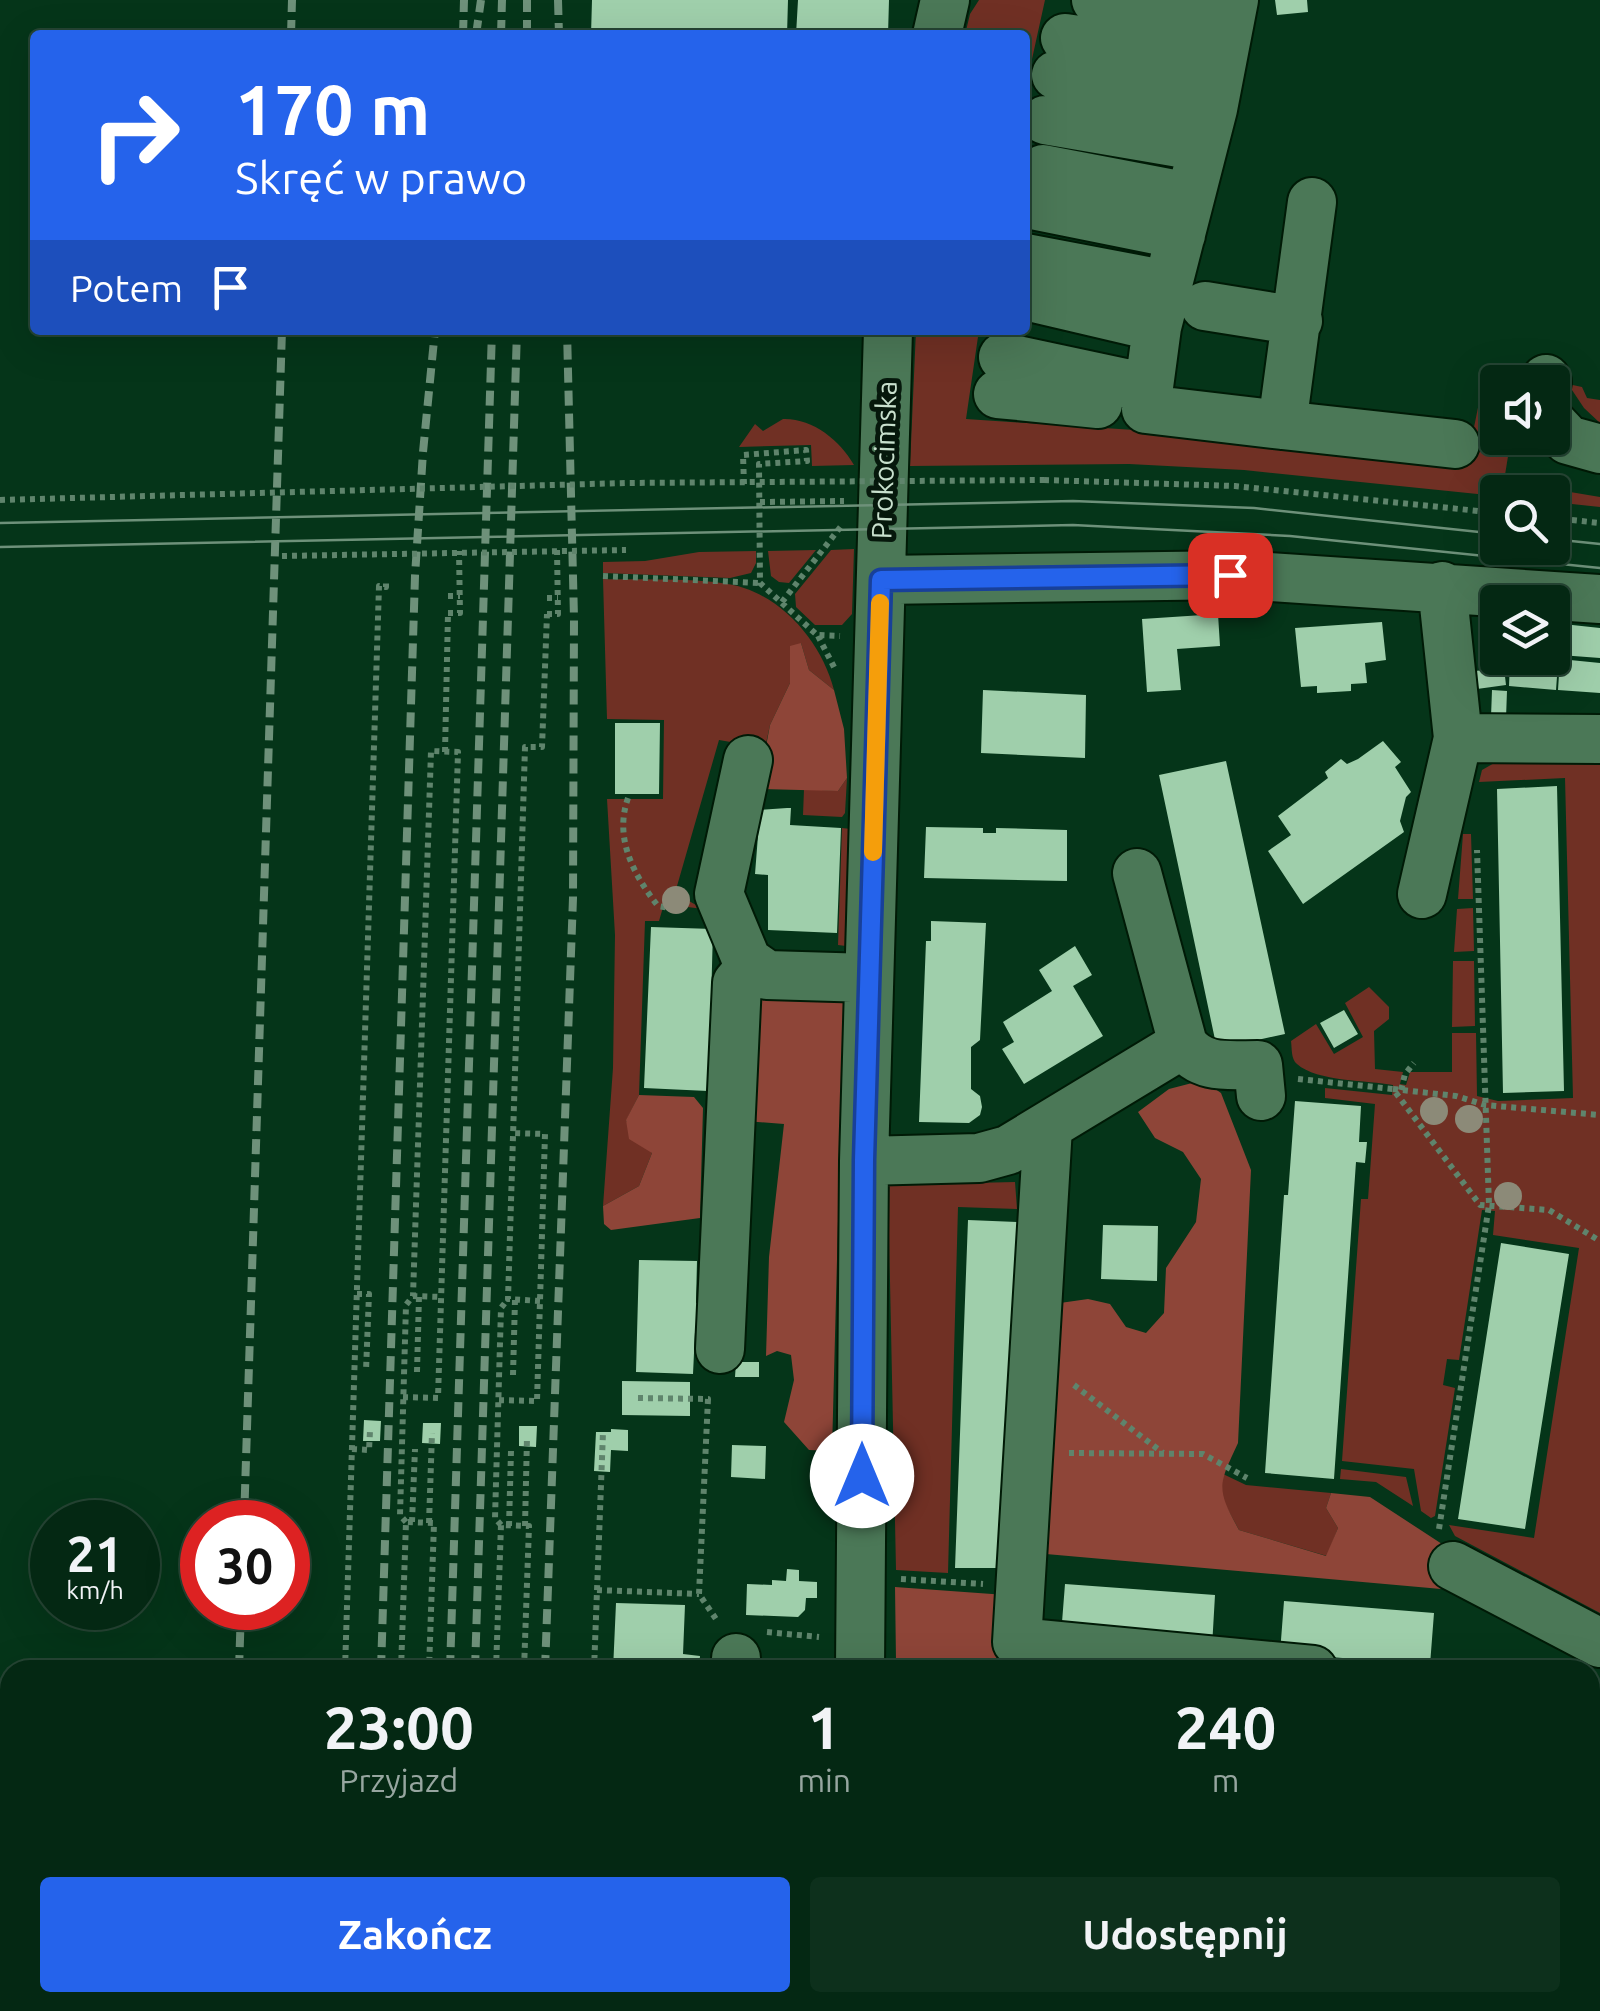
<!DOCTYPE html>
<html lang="pl">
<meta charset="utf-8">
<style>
body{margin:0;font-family:Ubuntu,sans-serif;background:#0d301c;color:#f1f3f6;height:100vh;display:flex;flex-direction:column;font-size:38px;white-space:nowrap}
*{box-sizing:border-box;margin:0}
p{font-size:32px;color:#97a6a0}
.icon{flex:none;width:55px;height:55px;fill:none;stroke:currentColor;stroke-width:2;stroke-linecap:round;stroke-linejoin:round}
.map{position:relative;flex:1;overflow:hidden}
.sheet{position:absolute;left:0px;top:1660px;width:1600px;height:352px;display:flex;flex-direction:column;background:#042813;border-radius:30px 30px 0 0;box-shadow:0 10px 40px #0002,0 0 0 2px #254433}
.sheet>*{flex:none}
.hud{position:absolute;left:30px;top:30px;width:1000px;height:305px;border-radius:10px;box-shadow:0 10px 40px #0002,0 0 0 2px #254433;background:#2563eb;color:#fff;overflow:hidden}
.buttons{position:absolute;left:1480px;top:365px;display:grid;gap:20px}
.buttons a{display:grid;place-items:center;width:90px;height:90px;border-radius:10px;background:#042813;box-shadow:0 10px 40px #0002,0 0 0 2px #254433;font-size:50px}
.speed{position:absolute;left:30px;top:1500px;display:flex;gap:20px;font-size:50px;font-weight:700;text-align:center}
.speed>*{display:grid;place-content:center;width:130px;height:130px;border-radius:50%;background:#042813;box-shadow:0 10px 40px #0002,0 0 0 2px #254433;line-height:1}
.speed small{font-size:25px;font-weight:400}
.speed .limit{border:15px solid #d22;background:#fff;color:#111}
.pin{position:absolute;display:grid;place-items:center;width:85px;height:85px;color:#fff;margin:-42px;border-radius:20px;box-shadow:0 5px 15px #0006}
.me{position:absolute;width:110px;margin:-55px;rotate:0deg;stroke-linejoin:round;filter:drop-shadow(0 0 8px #0008)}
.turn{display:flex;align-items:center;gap:35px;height:210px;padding:0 40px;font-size:45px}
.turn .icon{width:130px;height:130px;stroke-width:2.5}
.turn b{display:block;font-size:70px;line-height:85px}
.then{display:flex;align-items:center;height:95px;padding:0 40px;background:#0003;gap:20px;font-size:38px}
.eta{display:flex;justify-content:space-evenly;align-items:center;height:170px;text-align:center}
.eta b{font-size:60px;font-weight:700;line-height:70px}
.action{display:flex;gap:20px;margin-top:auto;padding:20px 40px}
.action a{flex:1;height:115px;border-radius:10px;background:#2563eb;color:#fff;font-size:40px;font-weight:700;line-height:115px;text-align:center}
.action a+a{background:#0d301c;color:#f1f3f6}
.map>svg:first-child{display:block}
.green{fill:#703024}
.forest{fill:#8e4538}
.building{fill:#9fcfab}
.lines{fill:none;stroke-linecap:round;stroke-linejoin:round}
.minor-casing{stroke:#001a06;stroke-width:52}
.path{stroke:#5f846c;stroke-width:6;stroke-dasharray:5 5;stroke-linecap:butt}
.minor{stroke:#4b7857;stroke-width:48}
.tram{stroke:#6e917a;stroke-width:2.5}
.rail{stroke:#6e917a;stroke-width:8;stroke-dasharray:15 8;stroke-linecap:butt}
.path-bridge{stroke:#5f846c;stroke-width:6;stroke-dasharray:5 5;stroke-linecap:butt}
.tree{fill:#8c8a78}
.route-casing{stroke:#184099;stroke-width:25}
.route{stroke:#2563eb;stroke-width:18}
.slow{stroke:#f59e0b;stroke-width:18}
.labels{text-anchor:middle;stroke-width:10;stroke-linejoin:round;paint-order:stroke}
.street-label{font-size:28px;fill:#c8e0cd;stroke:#06180c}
</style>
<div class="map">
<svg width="1600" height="2011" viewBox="0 0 1600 2011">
<rect width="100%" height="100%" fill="#053519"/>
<path class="green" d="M 979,0 L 1045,0 L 1025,91 L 1025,35 L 965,35 L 970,14 Z
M 916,330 L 979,330 L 966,419 L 1469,452 L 1486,368 L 1521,374 L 1520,382 L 1498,382 L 1498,438 L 1511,438 L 1504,481 L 1600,497 L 1600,507 L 1553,502 L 1552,492 L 1498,492 L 1497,496 L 1244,470 L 1129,464 L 910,466 Z
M 1568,384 L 1582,387 L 1587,398 L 1600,400 L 1600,423 L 1584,408 Z
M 783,419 C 812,418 840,440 854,465 L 812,466 L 811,445 L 739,447 L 755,424 L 763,431 Z
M 854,549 L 852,614 L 842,625 L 815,625 L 796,607 L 795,594 L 831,550 Z
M 816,550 L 789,583 L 779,582 L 771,576 L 768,551 Z
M 756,551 L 756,563 L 751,573 L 730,578 L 603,573 L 603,562 L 645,561 L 699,552 Z
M 603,579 C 639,580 714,577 744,588 C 789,603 823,647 834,690 L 809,670 L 801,643 L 790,683 L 770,725 L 765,748 L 719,740 L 675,893 L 703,909 L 664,904 L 659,921 L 645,921 L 639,1095 L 626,1121 L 652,1153 L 639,1186 L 603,1206 L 613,1068 L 615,935 L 607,799 L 663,799 L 664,720 L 607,719 Z
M 1503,758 L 1600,764 L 1600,1613 L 1455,1536 L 1449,1525 L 1534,1538 L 1579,1248 L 1493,1235 L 1495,1211 L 1482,1210 L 1459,1360 L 1447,1359 L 1443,1385 L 1455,1388 L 1435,1516 L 1431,1518 L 1421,1511 L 1414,1469 L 1342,1461 L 1361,1199 L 1368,1199 L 1375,1104 L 1325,1098 L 1325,1088 L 1392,1095 L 1393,1085 C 1368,1080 1317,1082 1297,1064 C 1291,1059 1292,1049 1291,1041 L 1316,1024 L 1334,1054 L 1363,1037 L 1345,1003 L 1369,987 L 1389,1007 L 1389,1019 L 1374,1031 L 1375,1069 L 1403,1072 L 1400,1084 L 1406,1085 L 1410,1072 L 1452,1072 L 1452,1033 L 1476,1033 L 1477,1096 L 1498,1101 L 1573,1098 L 1565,778 L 1479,782 L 1482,770 Z
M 847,778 L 845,813 L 842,817 L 803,815 L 804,789 L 838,791 Z
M 842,828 L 851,829 L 846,946 L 838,945 Z
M 1463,834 L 1471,834 L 1473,899 L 1458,899 Z
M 1473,908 L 1474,951 L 1454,952 L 1457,909 Z
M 1453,961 L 1474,961 L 1475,1026 L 1452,1027 Z
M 1015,1182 L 1017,1209 L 958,1207 L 948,1573 L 896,1570 L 888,1185 Z
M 1341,1469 L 1406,1477 L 1413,1506 L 1376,1482 L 1340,1479 Z
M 1223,1474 L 1246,1485 L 1331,1493 L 1326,1508 L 1338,1528 L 1327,1556 L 1239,1530 L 1220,1495 Z
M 1590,1681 L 1600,1686 L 1600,1755 L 1590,1752 Z"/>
<path class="forest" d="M 801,643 L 809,670 L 834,690 L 844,729 L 847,778 L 838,791 L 758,789 L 770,725 L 790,683 L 790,646 Z
M 844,992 L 832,1451 L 809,1450 L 784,1422 L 794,1380 L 791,1355 L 777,1351 L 766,1356 L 769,1257 L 784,1124 L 745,1121 L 752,994 Z
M 1196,1082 L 1208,1084 L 1221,1093 L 1251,1170 L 1238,1443 C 1218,1486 1216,1488 1239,1530 L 1326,1556 L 1338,1528 L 1326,1508 L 1331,1493 L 1370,1497 L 1442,1544 L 1445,1562 L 1441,1589 L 1046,1554 L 1060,1303 L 1088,1299 L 1110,1304 L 1126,1327 L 1146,1333 L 1164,1313 L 1166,1268 L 1196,1222 L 1201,1179 L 1183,1152 L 1155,1138 L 1138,1112 L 1169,1089 Z
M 639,1095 L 694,1097 L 703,1108 L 700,1218 L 611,1230 L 604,1224 L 603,1206 L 639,1186 L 652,1153 L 629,1139 L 626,1120 Z
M 895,1587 L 1006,1595 L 1006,1651 L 1220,1670 L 1031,1670 L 896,1661 Z
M 741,2003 L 741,2002 L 841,2003 L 840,2011 L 740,2011 Z
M 1134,2003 L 1296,2003 L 1295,2011 L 1139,2011 Z"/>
<path class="building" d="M 592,0 L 788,0 L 787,35 L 591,35 Z
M 798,0 L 889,0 L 888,35 L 796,35 Z
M 1275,0 L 1307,0 L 1308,12 L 1277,15 Z
M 1218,614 L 1220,646 L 1177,649 L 1181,690 L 1147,692 L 1142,619 Z
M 1382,622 L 1386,660 L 1365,663 L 1367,683 L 1351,684 L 1351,691 L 1317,693 L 1317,686 L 1301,687 L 1295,628 Z
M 1563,624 L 1600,628 L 1600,658 L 1560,655 Z
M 1552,629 L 1560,652 L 1552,654 Z
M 1510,659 L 1558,663 L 1556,690 L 1509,686 Z
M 1560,659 L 1600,663 L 1600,693 L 1558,690 Z
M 1504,668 L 1506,685 L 1477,689 L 1475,671 Z
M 983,690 L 1086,695 L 1085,758 L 981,753 Z
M 1492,690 L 1507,691 L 1506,718 L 1491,717 Z
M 615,723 L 660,723 L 659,794 L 615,794 Z
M 1383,741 L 1401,762 L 1395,767 L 1411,792 L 1406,797 L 1400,821 L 1404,832 L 1303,904 L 1268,851 L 1291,835 L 1278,816 L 1328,778 L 1325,772 L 1341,759 L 1347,764 L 1358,759 Z
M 1226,761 L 1285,1034 L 1217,1049 L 1159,775 Z
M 1557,786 L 1564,1091 L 1503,1093 L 1497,789 Z
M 787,808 L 791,808 L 790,825 L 841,828 L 837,933 L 768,930 L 768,875 L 755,874 L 760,810 Z
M 926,827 L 983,828 L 983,833 L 996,833 L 996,828 L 1067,830 L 1067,881 L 924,878 Z
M 931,921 L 986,923 L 980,1040 L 971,1047 L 971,1089 L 980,1096 L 982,1107 L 980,1115 L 969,1123 L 919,1122 L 926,941 L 931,941 Z
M 651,927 L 713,929 L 711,1003 L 715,1003 L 708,1091 L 644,1088 Z
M 1075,946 L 1092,975 L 1073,986 L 1103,1036 L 1024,1084 L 1002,1049 L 1014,1042 L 1003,1022 L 1052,991 L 1039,970 Z
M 1344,1010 L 1358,1034 L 1334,1048 L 1320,1023 Z
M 1295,1101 L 1361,1106 L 1359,1142 L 1367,1142 L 1365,1163 L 1356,1162 L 1334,1479 L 1265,1473 L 1284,1195 L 1288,1195 Z
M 968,1220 L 1017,1222 L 1006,1568 L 955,1568 Z
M 1103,1225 L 1158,1226 L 1157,1281 L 1101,1279 Z
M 1501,1243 L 1569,1254 L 1525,1529 L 1458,1519 Z
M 639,1260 L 697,1261 L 696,1303 L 701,1303 L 700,1333 L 695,1332 L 693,1374 L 636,1372 Z
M 736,1362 L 759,1362 L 759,1377 L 735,1377 Z
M 622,1381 L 690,1382 L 690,1416 L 622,1415 Z
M 364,1420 L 381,1421 L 380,1441 L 363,1441 Z
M 423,1423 L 441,1423 L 440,1444 L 422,1443 Z
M 519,1426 L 537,1426 L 536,1447 L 519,1446 Z
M 611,1429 L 628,1430 L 628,1451 L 611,1450 L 610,1472 L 594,1471 L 596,1432 L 611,1432 Z
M 732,1445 L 766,1446 L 765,1479 L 731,1477 Z
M 787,1569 L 799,1570 L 799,1581 L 817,1582 L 817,1598 L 806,1598 L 805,1610 L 798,1617 L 746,1615 L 747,1584 L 772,1585 L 772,1580 L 786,1581 Z
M 1065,1584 L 1215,1595 L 1212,1647 L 1061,1635 Z
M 1284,1601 L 1434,1613 L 1430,1665 L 1280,1653 Z
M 616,1603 L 685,1605 L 683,1654 L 700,1656 L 699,1670 L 613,1670 Z
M 1590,1919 L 1600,1920 L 1600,2011 L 1595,2011 L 1596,1997 L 1591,1997 L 1595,1957 L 1590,1948 Z
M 1400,2002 L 1474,2002 L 1473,2011 L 1399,2011 Z"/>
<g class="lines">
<g class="minor-casing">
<path id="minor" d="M 1096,0 L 1228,27
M 1234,0 L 1213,109 L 1157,327 L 1146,409 L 1282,425 L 1312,202
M 937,35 L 945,0
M 1065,38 L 1222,61
M 1056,75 L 1213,109
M 1045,120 L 1203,147
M 1043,169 L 1190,197
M 1037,206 L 1181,235
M 1026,258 L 1168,285
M 1025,296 L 1157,327
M 1205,306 L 1298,321
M 1003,357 L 1148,388
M 1546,379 L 1547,382
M 998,394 L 1098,404
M 1552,423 L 1568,440 L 1600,449
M 1282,425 L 1455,444
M 881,580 L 1239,575 L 1600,599
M 1458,738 L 1600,739
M 748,760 L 719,894 L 747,961 L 767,975 L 869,978
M 1137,873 L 1183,1044 C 1201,1070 1229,1065 1258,1065 L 1261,1096
M 1422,894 L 1458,738 L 1442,586
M 1048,1127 L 1017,1642 L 1313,1670
M 864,1161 L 979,1158 L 1008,1150 L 1183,1044
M 720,1349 L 737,983 L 747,971 L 757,971
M 1453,1566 L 1600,1643
M 736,1670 L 736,1658
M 860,1670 L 864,1161 L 888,330
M 1590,1822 L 1600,1825
M 1083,2002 L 1089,2011
M 713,2011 L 713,2002
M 883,2011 L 884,2002"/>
</g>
<path class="path" d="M 1044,480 L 1235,486 L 1498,513
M 744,484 L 743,455 L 806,450 L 807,461 L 759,464 L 760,583 L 817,635 L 840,636
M 760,502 L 844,501
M 1552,518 L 1600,523
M 603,576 L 760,583
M 448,596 L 460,596
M 547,598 L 558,598
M 782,602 L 842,525
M 818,636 L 835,669
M 445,752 L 448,613
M 628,798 C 614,838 633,874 658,906 L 681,910
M 1298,1079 L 1393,1089 L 1480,1205 L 1549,1210 L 1600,1241
M 1393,1089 L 1456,1096 L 1485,1105 L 1600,1115
M 1401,1090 L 1405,1074 L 1414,1063
M 357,1294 L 369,1294 L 366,1371
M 540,1301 L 508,1299 L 525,747 L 542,747 L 547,614
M 417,1372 L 419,1296
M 513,1375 L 515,1300
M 1074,1385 L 1163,1453
M 403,1397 L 438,1398 L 458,752 L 431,751 L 413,1296
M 638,1398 L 708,1399 L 699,1594 L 718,1622
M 499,1400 L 537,1401 L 545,1134 L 513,1133
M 352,1449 L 369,1450 L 370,1431
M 1069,1453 L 1203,1454 L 1247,1478
M 406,1522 L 400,1515 L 406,1305 L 413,1296 L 441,1297
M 412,1522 L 415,1449
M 429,1523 L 432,1433
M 501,1525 L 495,1518 L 501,1308 L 508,1299
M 509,1526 L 511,1451
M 525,1526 L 527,1437
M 1439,1529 L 1489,1205 L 1477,850
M 901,1579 L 983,1584
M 597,1590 L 699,1594
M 767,1632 L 819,1637
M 345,1670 L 379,586 L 386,587 L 386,582
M 401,1670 L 406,1522 L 434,1523 L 429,1670
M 496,1670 L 501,1525 L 529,1526 L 524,1670
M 594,1670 L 603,1432
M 334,2011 L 334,2002
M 391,2011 L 391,2002
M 418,2011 L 419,2002
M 485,2011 L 486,2002
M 513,2011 L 514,2002
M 584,2011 L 584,2002"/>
<use href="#minor" class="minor"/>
<path class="tram" d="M 0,523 L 1073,501 L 1254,508 L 1498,534
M 1552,539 L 1600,544
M 0,547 L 1073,525 L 1290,536 L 1600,568"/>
<path class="rail" d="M 558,0 L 559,35
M 291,35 L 292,0
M 463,35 L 464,0
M 476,35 L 481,0
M 501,35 L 502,0
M 527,35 L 527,0
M 244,1522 L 282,330
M 239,1670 L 241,1608
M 381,1670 L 415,576 L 423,452 L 435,330
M 450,1670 L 492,330
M 475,1670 L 517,330
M 545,1670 L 573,898 L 574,618 L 567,330
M 228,2011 L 229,2002
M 370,2011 L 370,2002
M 439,2011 L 440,2002
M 465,2011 L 465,2002
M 534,2011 L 534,2002"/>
<path class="path-bridge" d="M 0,500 L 627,483 L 1044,480
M 282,556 L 626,550
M 448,613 L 460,613 L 459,551
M 547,614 L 558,614 L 557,549"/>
</g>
<g class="tree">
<circle cx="676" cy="900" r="14"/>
<circle cx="1434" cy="1111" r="14"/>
<circle cx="1469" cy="1119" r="14"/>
<circle cx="1508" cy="1196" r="14"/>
</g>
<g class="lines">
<g class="route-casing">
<path id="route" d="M 862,1476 L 864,1160 L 881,580 L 1230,575"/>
</g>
<use href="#route" class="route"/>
<path class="slow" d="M 873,852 L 880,603"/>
</g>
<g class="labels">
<g class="street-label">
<text transform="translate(884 460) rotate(-88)" y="10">Prokocimska</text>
</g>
</g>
</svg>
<div class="buttons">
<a><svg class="icon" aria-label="sound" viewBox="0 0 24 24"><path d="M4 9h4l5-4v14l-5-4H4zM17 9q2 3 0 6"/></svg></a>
<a><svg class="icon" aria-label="search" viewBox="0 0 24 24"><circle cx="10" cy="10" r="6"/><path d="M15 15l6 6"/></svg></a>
<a><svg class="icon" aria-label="layers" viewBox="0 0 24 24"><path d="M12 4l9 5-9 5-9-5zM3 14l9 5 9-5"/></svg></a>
</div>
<div class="speed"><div>21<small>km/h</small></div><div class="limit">30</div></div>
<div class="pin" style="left:1230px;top:575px;background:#d93025"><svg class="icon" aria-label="arrive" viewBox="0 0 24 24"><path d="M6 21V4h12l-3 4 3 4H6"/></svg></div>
<svg class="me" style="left:862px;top:1476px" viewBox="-20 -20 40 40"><circle r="19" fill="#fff"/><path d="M0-13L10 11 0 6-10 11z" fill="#2563eb"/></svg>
<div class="hud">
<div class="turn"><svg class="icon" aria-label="right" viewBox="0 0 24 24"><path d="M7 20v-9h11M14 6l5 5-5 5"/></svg><div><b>170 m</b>Skręć w prawo</div></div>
<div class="then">Potem<svg class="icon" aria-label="arrive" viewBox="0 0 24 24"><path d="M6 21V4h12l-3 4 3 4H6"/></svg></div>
</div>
<section class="sheet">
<div class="eta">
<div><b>23:00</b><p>Przyjazd</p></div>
<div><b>1</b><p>min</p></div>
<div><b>240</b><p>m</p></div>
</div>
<div class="action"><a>Zakończ</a><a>Udostępnij</a></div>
</section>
</div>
